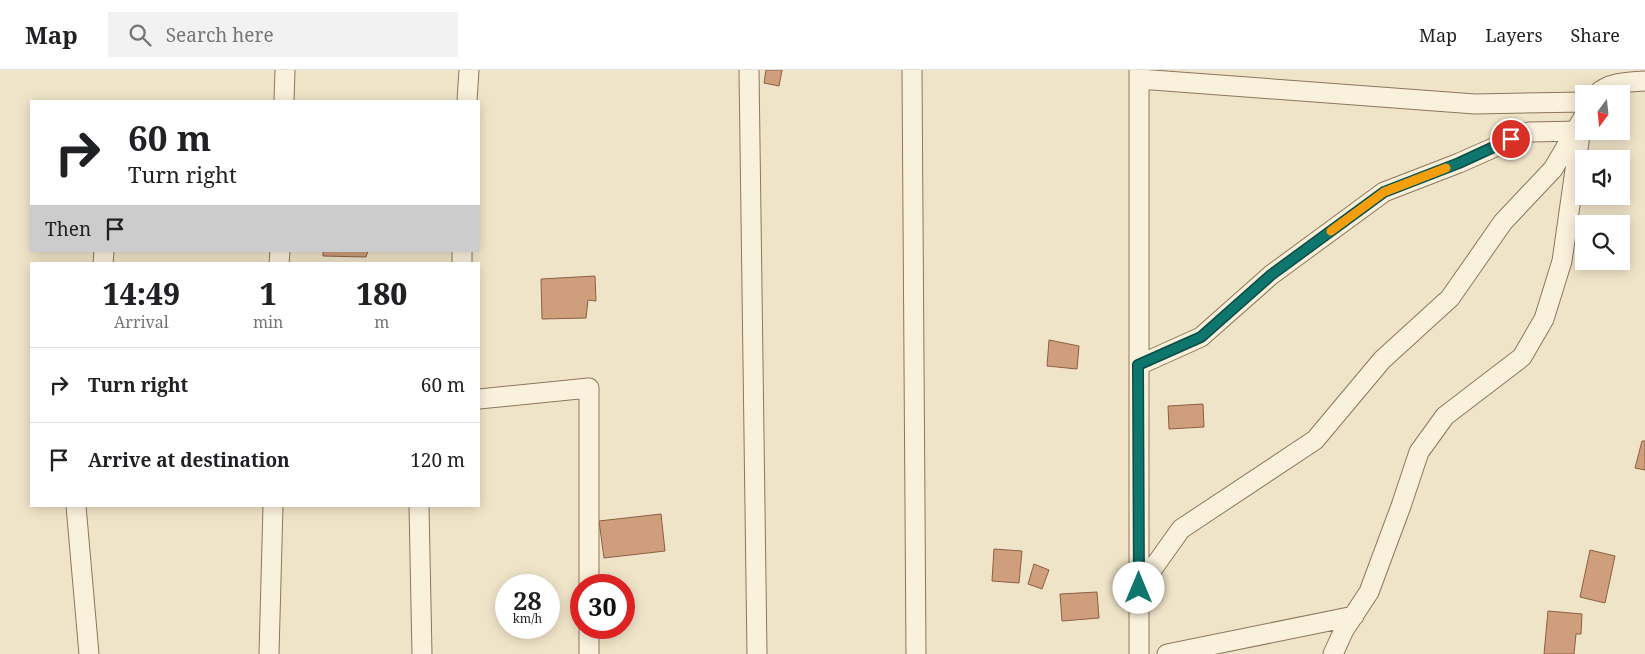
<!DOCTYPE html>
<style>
body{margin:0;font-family:"Noto Serif",serif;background:#f2f2f2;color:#202124;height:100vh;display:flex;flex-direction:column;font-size:19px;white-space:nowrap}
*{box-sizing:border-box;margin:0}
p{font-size:16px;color:#757577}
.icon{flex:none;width:28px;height:28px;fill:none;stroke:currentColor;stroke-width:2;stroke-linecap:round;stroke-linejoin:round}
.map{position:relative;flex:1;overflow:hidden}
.drawer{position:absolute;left:30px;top:192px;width:450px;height:245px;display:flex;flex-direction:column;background:#fff;border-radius:0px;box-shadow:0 2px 12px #0003}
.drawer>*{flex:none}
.guide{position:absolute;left:30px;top:30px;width:450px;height:152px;border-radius:0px;box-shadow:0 2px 12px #0003;background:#fff;color:#202124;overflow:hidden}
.needle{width:32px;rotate:195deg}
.buttons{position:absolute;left:1575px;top:15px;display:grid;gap:10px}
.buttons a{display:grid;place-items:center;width:55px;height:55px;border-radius:0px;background:#fff;box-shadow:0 2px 12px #0003;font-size:25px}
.speed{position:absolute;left:495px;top:504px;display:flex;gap:10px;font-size:25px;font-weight:700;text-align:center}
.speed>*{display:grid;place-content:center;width:65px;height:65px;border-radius:50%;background:#fff;box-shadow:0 2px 12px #0003;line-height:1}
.speed small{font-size:12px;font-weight:400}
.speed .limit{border:8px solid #d22;background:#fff;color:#111}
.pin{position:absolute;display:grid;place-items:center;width:42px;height:42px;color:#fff;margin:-21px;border:2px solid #fff;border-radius:50%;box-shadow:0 1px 5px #0007}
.me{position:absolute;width:55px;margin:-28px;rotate:0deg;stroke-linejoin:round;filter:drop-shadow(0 0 4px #0008)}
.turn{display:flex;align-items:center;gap:18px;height:105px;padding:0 15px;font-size:22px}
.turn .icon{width:65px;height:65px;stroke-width:2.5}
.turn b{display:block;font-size:35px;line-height:42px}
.then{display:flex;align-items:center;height:48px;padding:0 15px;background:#0003;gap:10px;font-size:19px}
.eta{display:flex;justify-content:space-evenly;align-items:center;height:85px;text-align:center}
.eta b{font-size:30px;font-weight:800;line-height:35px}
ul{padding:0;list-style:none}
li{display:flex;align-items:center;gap:15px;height:75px;padding:0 15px;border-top:1px solid #e0e0e0}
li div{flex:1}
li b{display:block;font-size:19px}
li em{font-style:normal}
header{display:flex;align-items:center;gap:30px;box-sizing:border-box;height:70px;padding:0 25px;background:#fff;border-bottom:1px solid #e0e0e0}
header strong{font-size:24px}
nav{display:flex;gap:28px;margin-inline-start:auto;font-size:18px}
.search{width:350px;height:45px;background:#f2f2f2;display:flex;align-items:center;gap:12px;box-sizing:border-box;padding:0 18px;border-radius:0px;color:#757577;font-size:19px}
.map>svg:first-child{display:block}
.building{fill:#cf9f7d;stroke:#8d5f41}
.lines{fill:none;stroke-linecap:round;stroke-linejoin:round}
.street-casing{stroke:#8d765c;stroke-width:21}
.street{stroke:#faf1dc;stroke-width:19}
.route-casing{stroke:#0a4d48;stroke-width:12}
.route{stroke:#0f766e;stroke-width:9}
.slow{stroke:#f59e0b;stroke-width:9}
</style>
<header>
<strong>Map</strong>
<div class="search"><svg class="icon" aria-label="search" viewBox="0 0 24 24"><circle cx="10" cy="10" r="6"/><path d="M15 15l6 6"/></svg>Search here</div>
<nav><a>Map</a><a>Layers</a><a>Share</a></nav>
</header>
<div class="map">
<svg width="1645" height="584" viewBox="0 0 1645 584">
<rect width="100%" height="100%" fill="#f0e4c8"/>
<path class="building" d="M 766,0 L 782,0 L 779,16 L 764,13 Z
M 323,181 L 368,181 L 366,187 L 323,186 Z
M 595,206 L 596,231 L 588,230 L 586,248 L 542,249 L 541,209 Z
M 1049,270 L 1079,276 L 1077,299 L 1047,296 Z
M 1203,334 L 1204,357 L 1169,359 L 1168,336 Z
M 1642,371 L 1645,371 L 1645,400 L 1635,398 Z
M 661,444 L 665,481 L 604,488 L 599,451 Z
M 994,479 L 1022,481 L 1019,513 L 992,511 Z
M 1590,480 L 1615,486 L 1605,533 L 1580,527 Z
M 1034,494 L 1049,500 L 1042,519 L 1028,514 Z
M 1097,522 L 1099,548 L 1062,551 L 1060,524 Z
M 1548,541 L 1582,544 L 1581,564 L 1576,564 L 1574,584 L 1544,584 Z"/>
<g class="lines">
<g class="street-casing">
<path id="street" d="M 749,0 L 757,584
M 912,0 L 916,584
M 1139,0 L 1139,584
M 1139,9 L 1475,34 L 1584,32
M 1597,24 C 1609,12 1629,12 1645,11
M 284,31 L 285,0
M 467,31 L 469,0
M 103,194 L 104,181
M 279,194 L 280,181
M 462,194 L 462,181
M 1139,295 L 1201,267 L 1271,205 L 1384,122 L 1459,93 L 1529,62 L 1581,61
M 479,329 L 589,318 L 589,515
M 76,436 L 89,584
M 419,436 L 422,584
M 1139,518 L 1181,459 L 1315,370 L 1382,290 L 1450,228 L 1503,152 L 1553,99 L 1583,48
M 589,558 L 589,584
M 269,584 L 273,436
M 1167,584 L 1354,546
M 1333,584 L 1344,560 L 1369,522 L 1401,436 L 1419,382 L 1445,346 L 1522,287 L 1544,249 L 1562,191 L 1581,58"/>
</g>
<use href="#street" class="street"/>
</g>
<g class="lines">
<g class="route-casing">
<path id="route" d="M 1139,518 L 1138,295 L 1201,267 L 1271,205 L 1384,122 L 1459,93 L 1511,69"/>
</g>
<use href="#route" class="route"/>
<path class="slow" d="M 1331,161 L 1384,122 L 1446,98"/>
</g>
</svg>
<div class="buttons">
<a><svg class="needle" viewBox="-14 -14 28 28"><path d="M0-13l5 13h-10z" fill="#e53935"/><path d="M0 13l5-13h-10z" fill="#757577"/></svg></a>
<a><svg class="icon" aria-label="sound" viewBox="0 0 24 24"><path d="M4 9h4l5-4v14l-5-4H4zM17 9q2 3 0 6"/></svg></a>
<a><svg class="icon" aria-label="search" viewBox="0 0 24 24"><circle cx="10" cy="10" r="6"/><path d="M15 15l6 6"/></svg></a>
</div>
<div class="speed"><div>28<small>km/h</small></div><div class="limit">30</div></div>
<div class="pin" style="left:1511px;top:69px;background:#d93025"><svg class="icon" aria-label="arrive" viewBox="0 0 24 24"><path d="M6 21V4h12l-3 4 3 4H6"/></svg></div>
<svg class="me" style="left:1139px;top:518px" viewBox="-20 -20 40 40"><circle r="19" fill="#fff"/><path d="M0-13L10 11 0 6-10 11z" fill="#0f766e"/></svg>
<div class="guide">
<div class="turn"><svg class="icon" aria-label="right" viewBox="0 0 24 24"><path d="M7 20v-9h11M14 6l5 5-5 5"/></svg><div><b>60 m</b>Turn right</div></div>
<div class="then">Then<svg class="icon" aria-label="arrive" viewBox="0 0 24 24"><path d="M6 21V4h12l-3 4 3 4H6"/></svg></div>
</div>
<section class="drawer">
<div class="eta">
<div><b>14:49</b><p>Arrival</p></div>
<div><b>1</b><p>min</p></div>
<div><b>180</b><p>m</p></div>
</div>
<ul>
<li><svg class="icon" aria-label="right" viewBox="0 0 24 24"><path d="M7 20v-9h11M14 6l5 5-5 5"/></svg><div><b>Turn right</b></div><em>60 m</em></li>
<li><svg class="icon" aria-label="arrive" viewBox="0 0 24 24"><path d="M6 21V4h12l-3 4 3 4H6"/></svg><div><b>Arrive at destination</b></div><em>120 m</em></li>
</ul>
</section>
</div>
